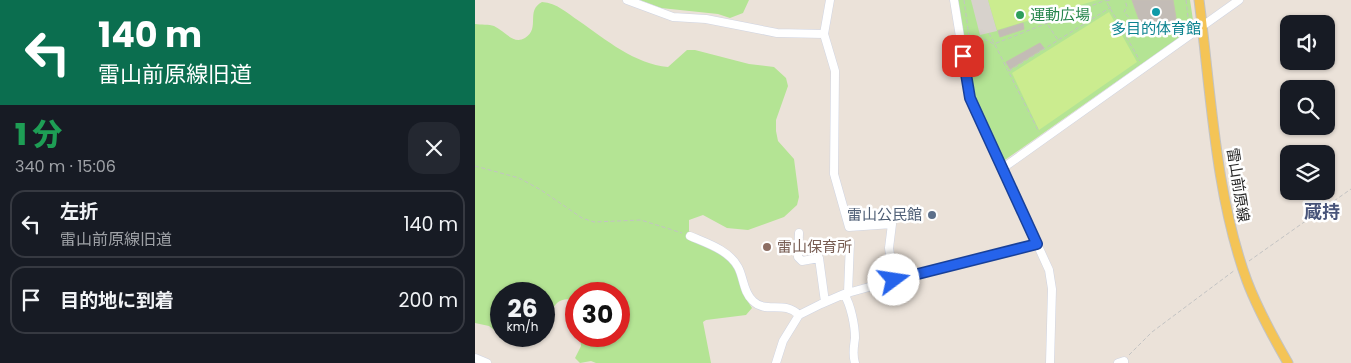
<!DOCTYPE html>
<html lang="ja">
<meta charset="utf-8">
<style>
body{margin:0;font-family:Poppins,"Noto Sans JP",sans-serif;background:#242831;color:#f1f3f6;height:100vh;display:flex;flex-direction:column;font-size:19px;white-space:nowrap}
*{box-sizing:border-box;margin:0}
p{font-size:16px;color:#9ea1a6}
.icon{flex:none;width:28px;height:28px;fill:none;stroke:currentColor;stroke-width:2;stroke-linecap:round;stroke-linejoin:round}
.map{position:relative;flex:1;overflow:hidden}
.details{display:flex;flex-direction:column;background:#171b24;width:475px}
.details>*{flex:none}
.banner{background:#0b6e4f;color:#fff;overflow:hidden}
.controls{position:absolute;left:805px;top:15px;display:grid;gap:10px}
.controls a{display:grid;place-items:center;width:55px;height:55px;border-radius:10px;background:#171b24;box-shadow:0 1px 4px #0004;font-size:25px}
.speed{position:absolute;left:15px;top:282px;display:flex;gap:10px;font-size:25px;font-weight:700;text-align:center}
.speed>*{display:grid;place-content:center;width:65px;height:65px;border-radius:50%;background:#171b24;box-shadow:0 1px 4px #0004;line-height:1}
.speed small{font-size:12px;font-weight:400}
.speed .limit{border:8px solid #d22;background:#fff;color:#111}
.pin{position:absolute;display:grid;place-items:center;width:42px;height:42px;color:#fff;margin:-21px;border-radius:10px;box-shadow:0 2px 8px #0006}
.me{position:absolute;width:55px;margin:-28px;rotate:76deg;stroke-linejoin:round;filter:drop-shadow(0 0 4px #0008)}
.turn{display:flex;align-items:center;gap:18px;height:105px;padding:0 15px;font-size:22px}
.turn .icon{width:65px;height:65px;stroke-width:2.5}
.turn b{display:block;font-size:35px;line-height:42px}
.round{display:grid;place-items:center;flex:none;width:52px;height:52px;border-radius:15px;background:#242831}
.overview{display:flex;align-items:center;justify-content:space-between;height:85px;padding:0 15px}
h1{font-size:30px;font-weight:800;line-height:38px;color:#1e9e55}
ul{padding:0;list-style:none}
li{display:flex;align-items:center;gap:15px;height:68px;margin:0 10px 8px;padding:0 5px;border:2px solid #363941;border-radius:15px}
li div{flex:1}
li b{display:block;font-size:19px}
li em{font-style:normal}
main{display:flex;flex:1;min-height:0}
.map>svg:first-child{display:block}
.green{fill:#b4e494}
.pitch{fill:#cbec8f}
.plaza{fill:#d7d2cc}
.building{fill:#c3bcb6;stroke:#c6beb3}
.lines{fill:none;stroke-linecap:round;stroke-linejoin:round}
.minor-casing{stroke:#cfd4e2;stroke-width:9}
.major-casing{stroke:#c3c3c3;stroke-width:11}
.path{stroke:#c3c3c3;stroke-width:1;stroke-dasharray:4 2.5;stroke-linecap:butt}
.minor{stroke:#fff;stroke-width:8}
.major{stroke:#f4c456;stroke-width:9}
.route-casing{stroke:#184099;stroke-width:12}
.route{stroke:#2563eb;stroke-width:9}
.culture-dot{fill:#0f9aa8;stroke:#fff;stroke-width:2}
.leisure-dot{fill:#2e9e5b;stroke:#fff;stroke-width:2}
.service-dot{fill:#5c6f8a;stroke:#fff;stroke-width:2}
.education-dot{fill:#8d6e63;stroke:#fff;stroke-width:2}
.labels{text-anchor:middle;stroke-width:5;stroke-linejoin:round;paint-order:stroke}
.leisure-label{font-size:15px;fill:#27864d;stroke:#fff;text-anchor:start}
.culture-label{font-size:15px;fill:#0d838f;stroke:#fff}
.street-label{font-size:15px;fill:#282828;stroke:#fff}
.service-label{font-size:15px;fill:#4e5e75;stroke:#fff;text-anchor:end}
.education-label{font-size:15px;fill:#785e54;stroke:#fff;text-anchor:start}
.quarter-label{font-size:18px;font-weight:bold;fill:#48547a;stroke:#fff}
</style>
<main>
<section class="details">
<div class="banner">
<div class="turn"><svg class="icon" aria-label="left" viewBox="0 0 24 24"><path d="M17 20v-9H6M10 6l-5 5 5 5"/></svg><div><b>140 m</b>雷山前原線旧道</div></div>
</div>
<div class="overview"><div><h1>1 分</h1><p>340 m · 15:06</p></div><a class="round"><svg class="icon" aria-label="close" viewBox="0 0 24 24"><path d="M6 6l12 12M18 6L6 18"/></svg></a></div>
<ul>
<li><svg class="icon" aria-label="left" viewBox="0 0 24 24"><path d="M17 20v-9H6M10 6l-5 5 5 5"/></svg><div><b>左折</b><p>雷山前原線旧道</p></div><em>140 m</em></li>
<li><svg class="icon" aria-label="arrive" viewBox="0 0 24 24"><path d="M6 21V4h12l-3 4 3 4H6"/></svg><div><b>目的地に到着</b></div><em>200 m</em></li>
</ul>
</section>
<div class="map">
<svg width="876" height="363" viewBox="0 0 876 363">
<rect width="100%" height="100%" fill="#ebe2d9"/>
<path class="green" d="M 165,0 L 274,0 L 268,13 L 255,18 L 243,14 L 186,8 Z
M 480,0 L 715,0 L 719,27 L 527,162 L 497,96 Z
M 67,2 C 82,3 92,13 104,21 C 131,40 160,64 193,67 L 212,50 L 220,50 L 274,64 L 299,67 L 311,78 L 313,86 L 301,120 L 301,131 L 303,141 L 319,159 L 324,197 L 322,205 L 309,217 L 273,230 L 252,228 L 228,215 L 214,220 L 214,231 L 254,260 L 260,268 L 268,294 L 277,308 L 271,315 L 231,320 L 228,322 L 236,363 L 121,363 L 116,361 L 105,363 L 100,358 L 106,346 L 105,336 L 144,336 L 144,294 L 101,294 L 101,326 L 95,301 L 93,299 C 74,300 77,319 69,333 L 69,294 L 26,294 L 26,336 L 64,336 L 61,337 L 28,337 L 14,326 L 0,323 L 0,24 C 6,25 14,24 19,26 C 30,31 38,45 50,38 C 66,28 50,11 67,2 Z"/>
<path class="pitch" d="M 513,0 L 622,0 L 522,30 Z
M 634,12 L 662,62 L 564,130 L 537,73 Z"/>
<path class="plaza" d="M 496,0 L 513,0 L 522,31 L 505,35 Z"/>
<path class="building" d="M 657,0 L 698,0 L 702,24 L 667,28 Z
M 548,23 L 549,29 L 525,37 L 523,31 Z
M 565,43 L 569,48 L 535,69 L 531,62 Z"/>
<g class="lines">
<g class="minor-casing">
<path id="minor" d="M 152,0 L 198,17 L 231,19 L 302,33 L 349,34
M 355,0 L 349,34 L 360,71 L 359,174 L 374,227 L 417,224 L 414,248 L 419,280
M 479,0 L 495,97 L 574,270 L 577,289 L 575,363
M 528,168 L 764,0
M 324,233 L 323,257 L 327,261 L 344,258 L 350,302
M 215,236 C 231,243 254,250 263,267 C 269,278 268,292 278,301 C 291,314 309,300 324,315
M 373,293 L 375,242
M 369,294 C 376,305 380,326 380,338 C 379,347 377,354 380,363
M 0,358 L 12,363
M 301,363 L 308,341 L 324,315 L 346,304 L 369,294 L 419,280 L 563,244
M 643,363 L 649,361 L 649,363"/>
</g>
<g class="major-casing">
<path id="major" d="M 724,0 C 736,92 740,194 772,281 C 783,310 798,337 813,363"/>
</g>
<path class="path" d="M 489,0 L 494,36 L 505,37 L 519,44 L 631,0
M 635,0 L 631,1 L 665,61
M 711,0 L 714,26
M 573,25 L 583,40
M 650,32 L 658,22 L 649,12 L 652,7 L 650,0
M 514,33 L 564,132
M 534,71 L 636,7
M 0,166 L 44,178 L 66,190 L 107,218 L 119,222 L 166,220 L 207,233
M 774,261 L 876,189
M 654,355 L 677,332 L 760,270"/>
<use href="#minor" class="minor"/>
<use href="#major" class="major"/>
</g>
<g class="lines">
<g class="route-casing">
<path id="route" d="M 419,280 L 562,244 L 495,98 L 488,56"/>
</g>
<use href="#route" class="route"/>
</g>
<circle class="culture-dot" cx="681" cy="12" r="5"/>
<circle class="leisure-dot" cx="545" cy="15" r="5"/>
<circle class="service-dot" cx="457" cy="215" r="5"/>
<circle class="education-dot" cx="292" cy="247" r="5"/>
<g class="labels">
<g class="leisure-label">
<text x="555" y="20">運動広場</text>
</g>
<g class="culture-label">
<text x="681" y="34">多目的体育館</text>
</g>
<g class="street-label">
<text transform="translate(763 185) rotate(81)" y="5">雷山前原線</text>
</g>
<g class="service-label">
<text x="447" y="220">雷山公民館</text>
</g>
<g class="education-label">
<text x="302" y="252">雷山保育所</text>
</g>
<g class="quarter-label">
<text x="847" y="218">蔵持</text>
</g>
</g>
</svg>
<div class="controls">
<a><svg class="icon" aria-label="sound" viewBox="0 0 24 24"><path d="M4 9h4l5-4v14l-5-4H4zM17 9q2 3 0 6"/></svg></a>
<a><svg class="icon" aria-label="search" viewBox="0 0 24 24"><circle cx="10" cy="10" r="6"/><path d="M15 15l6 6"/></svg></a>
<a><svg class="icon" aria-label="layers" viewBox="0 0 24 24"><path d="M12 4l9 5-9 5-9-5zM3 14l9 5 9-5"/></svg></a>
</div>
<div class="speed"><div>26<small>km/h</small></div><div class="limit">30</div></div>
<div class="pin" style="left:488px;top:56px;background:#d93025"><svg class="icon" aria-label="arrive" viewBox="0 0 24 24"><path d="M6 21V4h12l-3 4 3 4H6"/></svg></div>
<svg class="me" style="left:419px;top:280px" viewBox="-20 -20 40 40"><circle r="19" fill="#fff"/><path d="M0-13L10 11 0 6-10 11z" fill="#2563eb"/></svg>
</div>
</main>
